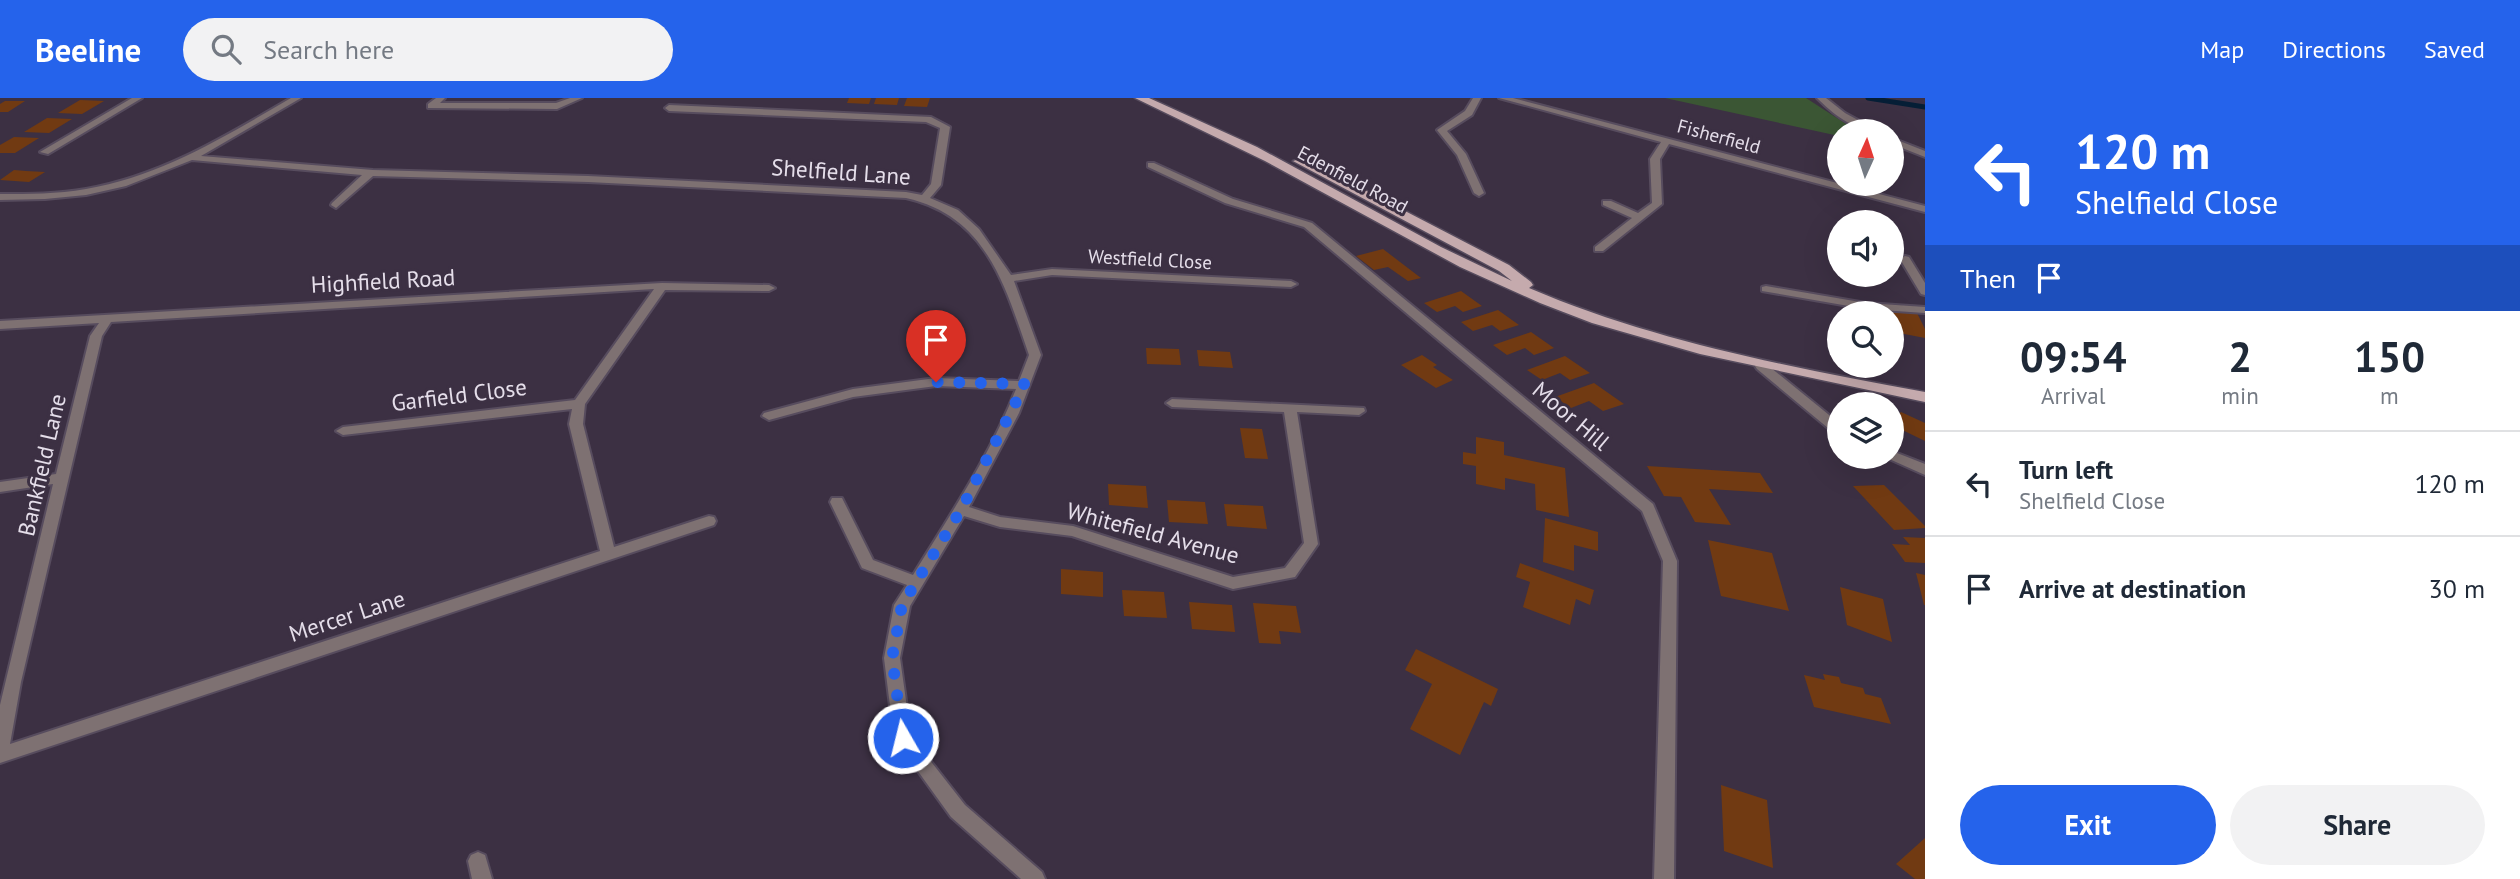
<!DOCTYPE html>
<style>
body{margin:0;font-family:"PT Sans",sans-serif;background:#f2f2f3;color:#1f2937;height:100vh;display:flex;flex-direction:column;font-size:26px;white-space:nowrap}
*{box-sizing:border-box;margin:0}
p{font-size:23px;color:#747a83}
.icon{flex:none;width:38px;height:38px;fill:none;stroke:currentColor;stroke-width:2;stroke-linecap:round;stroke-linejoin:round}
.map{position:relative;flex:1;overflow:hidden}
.side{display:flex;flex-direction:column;background:#fff;width:595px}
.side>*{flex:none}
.top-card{background:#2563eb;color:#fff;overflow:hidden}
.needle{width:46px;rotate:3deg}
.controls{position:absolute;left:1827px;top:21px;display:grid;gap:14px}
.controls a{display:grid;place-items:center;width:77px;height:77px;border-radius:50%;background:#fff;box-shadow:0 7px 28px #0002;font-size:35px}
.pin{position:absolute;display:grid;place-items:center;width:60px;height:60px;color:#fff;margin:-72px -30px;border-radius:50% 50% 50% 0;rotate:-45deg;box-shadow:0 0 7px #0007}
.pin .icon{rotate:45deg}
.me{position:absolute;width:77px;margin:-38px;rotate:352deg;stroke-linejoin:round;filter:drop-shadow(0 0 5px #0008)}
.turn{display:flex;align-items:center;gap:24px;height:147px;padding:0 35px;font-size:32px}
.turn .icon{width:91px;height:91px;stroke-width:2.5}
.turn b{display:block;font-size:49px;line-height:60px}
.then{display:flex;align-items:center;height:66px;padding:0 35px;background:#0003;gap:14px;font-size:26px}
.eta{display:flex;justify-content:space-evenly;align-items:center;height:119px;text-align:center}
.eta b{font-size:42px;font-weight:700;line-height:49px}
.cta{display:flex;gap:14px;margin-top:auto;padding:14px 35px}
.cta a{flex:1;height:80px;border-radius:42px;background:#2563eb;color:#fff;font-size:28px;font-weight:700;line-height:80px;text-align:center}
.cta a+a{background:#f2f2f3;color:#1f2937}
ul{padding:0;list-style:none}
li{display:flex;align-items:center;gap:21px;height:105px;padding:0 35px;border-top:2px solid #e0e1e3}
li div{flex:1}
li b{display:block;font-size:26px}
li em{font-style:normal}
header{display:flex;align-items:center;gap:42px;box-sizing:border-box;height:98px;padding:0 35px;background:#2563eb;color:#fff}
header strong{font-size:33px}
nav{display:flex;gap:38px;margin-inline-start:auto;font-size:24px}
.search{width:490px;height:63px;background:#f2f2f3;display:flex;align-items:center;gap:18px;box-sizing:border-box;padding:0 24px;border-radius:38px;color:#747a83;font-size:26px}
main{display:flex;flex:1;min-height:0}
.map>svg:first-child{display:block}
.green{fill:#3b5634}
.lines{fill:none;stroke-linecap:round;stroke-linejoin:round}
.stream{stroke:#051e36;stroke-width:5}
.building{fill:#713a12}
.street-casing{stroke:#574c5e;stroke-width:4}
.primary-casing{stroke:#574c5e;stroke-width:3}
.street{fill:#7e7172;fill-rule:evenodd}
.primary{fill:#c5aaad;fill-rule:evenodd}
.route{stroke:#2563eb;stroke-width:12;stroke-dasharray:0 21.6}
.labels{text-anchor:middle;stroke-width:6;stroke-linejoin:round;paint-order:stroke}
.far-street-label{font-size:19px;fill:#e5deea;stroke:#3c3043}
.street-label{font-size:23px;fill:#e5deea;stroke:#3c3043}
</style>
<header>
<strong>Beeline</strong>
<div class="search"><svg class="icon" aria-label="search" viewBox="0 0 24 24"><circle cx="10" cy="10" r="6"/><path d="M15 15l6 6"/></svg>Search here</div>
<nav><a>Map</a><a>Directions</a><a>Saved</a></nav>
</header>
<main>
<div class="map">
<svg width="1925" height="781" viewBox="0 0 1925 781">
<rect width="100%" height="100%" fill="#3c3043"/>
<path class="green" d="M 1665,0 L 1806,0 L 1857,33 L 1839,33 L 1839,38 Z"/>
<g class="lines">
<path class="stream" d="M 1868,0 L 1925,9"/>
</g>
<path class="building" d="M 849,0 L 871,0 L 869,6 L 847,5 Z
M 876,0 L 899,0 L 897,7 L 874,6 Z
M 907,0 L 930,0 L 927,9 L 904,8 Z
M 80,2 L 104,3 L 82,16 L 58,15 Z
M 5,3 L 25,3 L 8,14 L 0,14 L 0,6 Z
M 47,20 L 72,21 L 49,35 L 24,34 Z
M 14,39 L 39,40 L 15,55 L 0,55 L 0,47 Z
M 14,72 L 26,73 L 45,74 L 29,84 L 0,82 Z
M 1383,151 L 1421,180 L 1408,183 L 1388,169 L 1374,172 L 1356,158 Z
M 1461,193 L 1482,208 L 1463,214 L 1455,208 L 1437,214 L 1424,205 Z
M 1886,210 L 1917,215 L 1925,231 L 1925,240 L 1899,235 L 1892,215 Z
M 1498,212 L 1519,227 L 1500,233 L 1492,227 L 1473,233 L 1461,224 Z
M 1531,234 L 1554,250 L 1534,257 L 1525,250 L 1507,257 L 1493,247 Z
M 1146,250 L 1179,251 L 1181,267 L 1147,266 Z
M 1197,252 L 1230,254 L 1233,270 L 1199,268 Z
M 1422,257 L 1437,267 L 1433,269 L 1453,282 L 1436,290 L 1401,267 Z
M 1565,258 L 1590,275 L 1570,282 L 1560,275 L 1542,282 L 1527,272 Z
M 1594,285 L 1624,306 L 1603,313 L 1589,303 L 1571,310 L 1555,299 Z
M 1901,314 L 1925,325 L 1925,343 L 1892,327 L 1892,316 L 1897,318 Z
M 1240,330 L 1262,331 L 1268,361 L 1245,360 Z
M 1476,339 L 1504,344 L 1504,357 L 1565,370 L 1569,419 L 1536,412 L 1535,386 L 1505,380 L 1505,392 L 1476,386 L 1476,368 L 1463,366 L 1463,354 L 1476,356 Z
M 1647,368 L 1760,375 L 1773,395 L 1709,391 L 1731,427 L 1695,424 L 1681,399 L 1664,398 Z
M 1108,386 L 1146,388 L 1148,410 L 1109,407 Z
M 1884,387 L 1925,428 L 1925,430 L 1894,432 L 1853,388 Z
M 1167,402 L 1205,404 L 1208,426 L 1169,424 Z
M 1224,406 L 1263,408 L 1267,431 L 1227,428 Z
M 1545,420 L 1598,434 L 1598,453 L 1574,447 L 1574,473 L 1543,464 Z
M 1903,439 L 1925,440 L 1925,465 L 1905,464 L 1892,446 L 1910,447 Z
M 1708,442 L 1772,455 L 1789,513 L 1721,498 Z
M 1520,465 L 1594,492 L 1590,507 L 1576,501 L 1570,527 L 1523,509 L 1530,484 L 1516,479 Z
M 1061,471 L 1103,474 L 1103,499 L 1061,496 Z
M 1916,475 L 1925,477 L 1925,507 L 1924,507 Z
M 1840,489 L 1883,501 L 1892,544 L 1847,527 Z
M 1122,492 L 1164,494 L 1167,520 L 1124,518 Z
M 1189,504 L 1232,507 L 1235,534 L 1192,531 Z
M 1253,505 L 1296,508 L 1301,535 L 1279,533 L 1281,546 L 1259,545 Z
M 1416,551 L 1498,591 L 1491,608 L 1484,604 L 1460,657 L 1410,631 L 1432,586 L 1405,572 Z
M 1823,576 L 1839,579 L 1841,585 L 1863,590 L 1865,596 L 1881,600 L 1891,626 L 1814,609 L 1804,577 L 1825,582 Z
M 1721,687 L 1767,702 L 1773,770 L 1724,753 Z
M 1925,740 L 1925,781 L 1915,781 L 1896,766 Z"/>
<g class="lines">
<g class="street-casing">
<path id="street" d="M 132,0 L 142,0 L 48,56 L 40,54 Z
M 291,0 L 301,0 L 201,58 L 373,72 L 588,78 L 906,94 L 922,97 L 931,86 L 940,30 L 926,24 L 669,13 L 665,10 L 669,7 L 931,19 L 950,29 L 941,87 L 930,100 L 958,112 L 979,131 L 1011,177 L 1052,171 L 1291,183 L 1297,186 L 1291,189 L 1052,177 L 1014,183 L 1041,257 L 1019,315 L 969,409 L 1000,419 L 1073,428 L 1233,479 L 1285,470 L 1304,445 L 1284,314 L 1172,309 L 1166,305 L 1172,301 L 1364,310 L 1365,313 L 1359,317 L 1297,314 L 1318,446 L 1295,479 L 1233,491 L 1072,438 L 1000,429 L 964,418 L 910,508 L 900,560 L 911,638 L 965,707 L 1042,774 L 1045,781 L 1021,781 L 951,719 L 894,640 L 884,560 L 894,507 L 907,487 L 862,470 L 830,404 L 832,400 L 842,400 L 873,462 L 913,477 C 950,417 991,356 1016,291 L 936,288 L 853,299 L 769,322 L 762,318 L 764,315 L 853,291 L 936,280 L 1019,283 L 1029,257 C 1005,188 987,118 906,100 L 588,84 L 373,78 L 336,110 L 331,107 L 332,105 L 362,77 L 192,62 L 126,88 L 86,97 L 45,101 L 0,102 L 0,96 C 29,96 57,96 86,91 C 161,78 226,38 291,0 Z
M 436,0 L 445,0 L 440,5 L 556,5 L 570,0 L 582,0 L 557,11 L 428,10 L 428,6 Z
M 1473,0 L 1481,0 L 1472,17 L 1447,33 L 1466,56 L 1484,95 L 1479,98 L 1474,95 L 1457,57 L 1437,32 L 1465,13 Z
M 1499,0 L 1513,0 L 1925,108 L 1925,114 L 1669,46 L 1660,61 L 1662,106 L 1603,153 L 1595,153 L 1595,149 L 1632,120 L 1603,107 L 1603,103 L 1611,103 L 1638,115 L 1652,105 L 1650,61 L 1661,44 Z
M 1817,0 L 1826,0 L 1845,15 L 1878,33 C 1855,34 1832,15 1817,0 Z
M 1892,40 L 1925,53 L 1925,59 L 1892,46 Z
M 1148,65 L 1154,65 L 1233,101 L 1312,125 L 1653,406 L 1677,463 L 1674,781 L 1654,781 L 1663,463 L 1642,413 L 1304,129 L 1225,105 L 1148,69 Z
M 1905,158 L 1909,159 L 1925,185 L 1925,197 L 1921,196 L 1900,161 Z
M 662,185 L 769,187 L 775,190 L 769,193 L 665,192 L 585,306 L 583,326 L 614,449 L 709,418 L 714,419 L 716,423 L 714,427 L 0,665 L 0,607 L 53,386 L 0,394 L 0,384 L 56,376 L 90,238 L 99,225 L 0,231 L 0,223 ZM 654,191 L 575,302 L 343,329 L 336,333 L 343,337 L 572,311 L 569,326 L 600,453 L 10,646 L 21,584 L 102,238 L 111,224 Z
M 1766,188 L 1866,205 L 1925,209 L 1925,215 L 1866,211 L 1762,193 L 1762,189 Z
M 1761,264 L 1765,265 L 1839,325 L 1839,336 L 1834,335 L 1757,271 L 1755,268 L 1757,265 Z
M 1892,353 L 1925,366 L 1925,377 L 1887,360 L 1892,359 Z
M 478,754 L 485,757 L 492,781 L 472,781 L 468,763 L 471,757 Z"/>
</g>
<g class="primary-casing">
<path id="primary" d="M 1135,0 L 1149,0 L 1257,49 L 1441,149 L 1512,183 L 1499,173 L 1293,63 L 1303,60 L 1509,167 L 1531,184 L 1533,187 L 1529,190 C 1655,244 1791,269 1925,294 L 1925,304 L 1700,256 L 1592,225 L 1540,205 L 1460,169 L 1265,63 Z"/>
</g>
<use href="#street" class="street"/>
<use href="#primary" class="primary"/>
</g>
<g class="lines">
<path class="route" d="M 903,640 L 892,560 L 902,507 L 961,412 L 1025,286 L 936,284"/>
</g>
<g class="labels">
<g class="far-street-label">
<text transform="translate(1719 38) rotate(15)" y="7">Fisherfield</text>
<text transform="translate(1353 81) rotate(28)" y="7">Edenfield Road</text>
<text transform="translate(1150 161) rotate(3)" y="7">Westfield Close</text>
</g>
<g class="street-label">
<text transform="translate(841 74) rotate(4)" y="8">Shelfield Lane</text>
<text transform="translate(383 183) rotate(-3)" y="8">Highfield Road</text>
<text transform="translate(459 297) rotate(-7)" y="8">Garfield Close</text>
<text transform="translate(1571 318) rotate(40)" y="8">Moor Hill</text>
<text transform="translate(42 367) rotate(-77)" y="8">Bankfield Lane</text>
<text transform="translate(1153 435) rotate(15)" y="8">Whitefield Avenue</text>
<text transform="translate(347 518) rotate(-18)" y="8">Mercer Lane</text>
</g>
</g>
</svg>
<div class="controls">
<a><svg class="needle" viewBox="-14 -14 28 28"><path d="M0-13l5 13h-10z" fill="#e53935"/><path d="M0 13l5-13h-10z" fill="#747a83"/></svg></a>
<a><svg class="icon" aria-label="sound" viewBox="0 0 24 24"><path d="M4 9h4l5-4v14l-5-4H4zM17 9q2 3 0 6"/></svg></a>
<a><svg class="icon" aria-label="search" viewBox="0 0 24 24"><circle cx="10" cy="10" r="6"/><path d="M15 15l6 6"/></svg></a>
<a><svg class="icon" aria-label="layers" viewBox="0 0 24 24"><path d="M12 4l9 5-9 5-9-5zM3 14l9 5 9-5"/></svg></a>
</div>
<div class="pin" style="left:936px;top:284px;background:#d93025"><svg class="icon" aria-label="arrive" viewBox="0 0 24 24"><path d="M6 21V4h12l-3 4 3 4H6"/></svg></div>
<svg class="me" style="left:903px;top:640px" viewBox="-20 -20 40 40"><circle r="17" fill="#2563eb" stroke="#fff" stroke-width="3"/><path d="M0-11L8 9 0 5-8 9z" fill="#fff"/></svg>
</div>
<section class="side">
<div class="top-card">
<div class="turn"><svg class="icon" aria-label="left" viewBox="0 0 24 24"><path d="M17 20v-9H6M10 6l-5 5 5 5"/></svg><div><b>120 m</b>Shelfield Close</div></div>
<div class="then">Then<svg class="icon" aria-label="arrive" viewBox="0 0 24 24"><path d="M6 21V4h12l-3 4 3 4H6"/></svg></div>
</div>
<div class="eta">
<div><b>09:54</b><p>Arrival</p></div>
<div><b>2</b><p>min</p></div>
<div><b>150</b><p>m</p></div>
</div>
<ul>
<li><svg class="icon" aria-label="left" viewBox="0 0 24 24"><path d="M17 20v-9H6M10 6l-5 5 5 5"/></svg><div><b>Turn left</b><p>Shelfield Close</p></div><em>120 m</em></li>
<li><svg class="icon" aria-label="arrive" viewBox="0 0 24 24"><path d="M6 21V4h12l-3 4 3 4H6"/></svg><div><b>Arrive at destination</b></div><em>30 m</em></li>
</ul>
<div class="cta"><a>Exit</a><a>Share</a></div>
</section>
</main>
